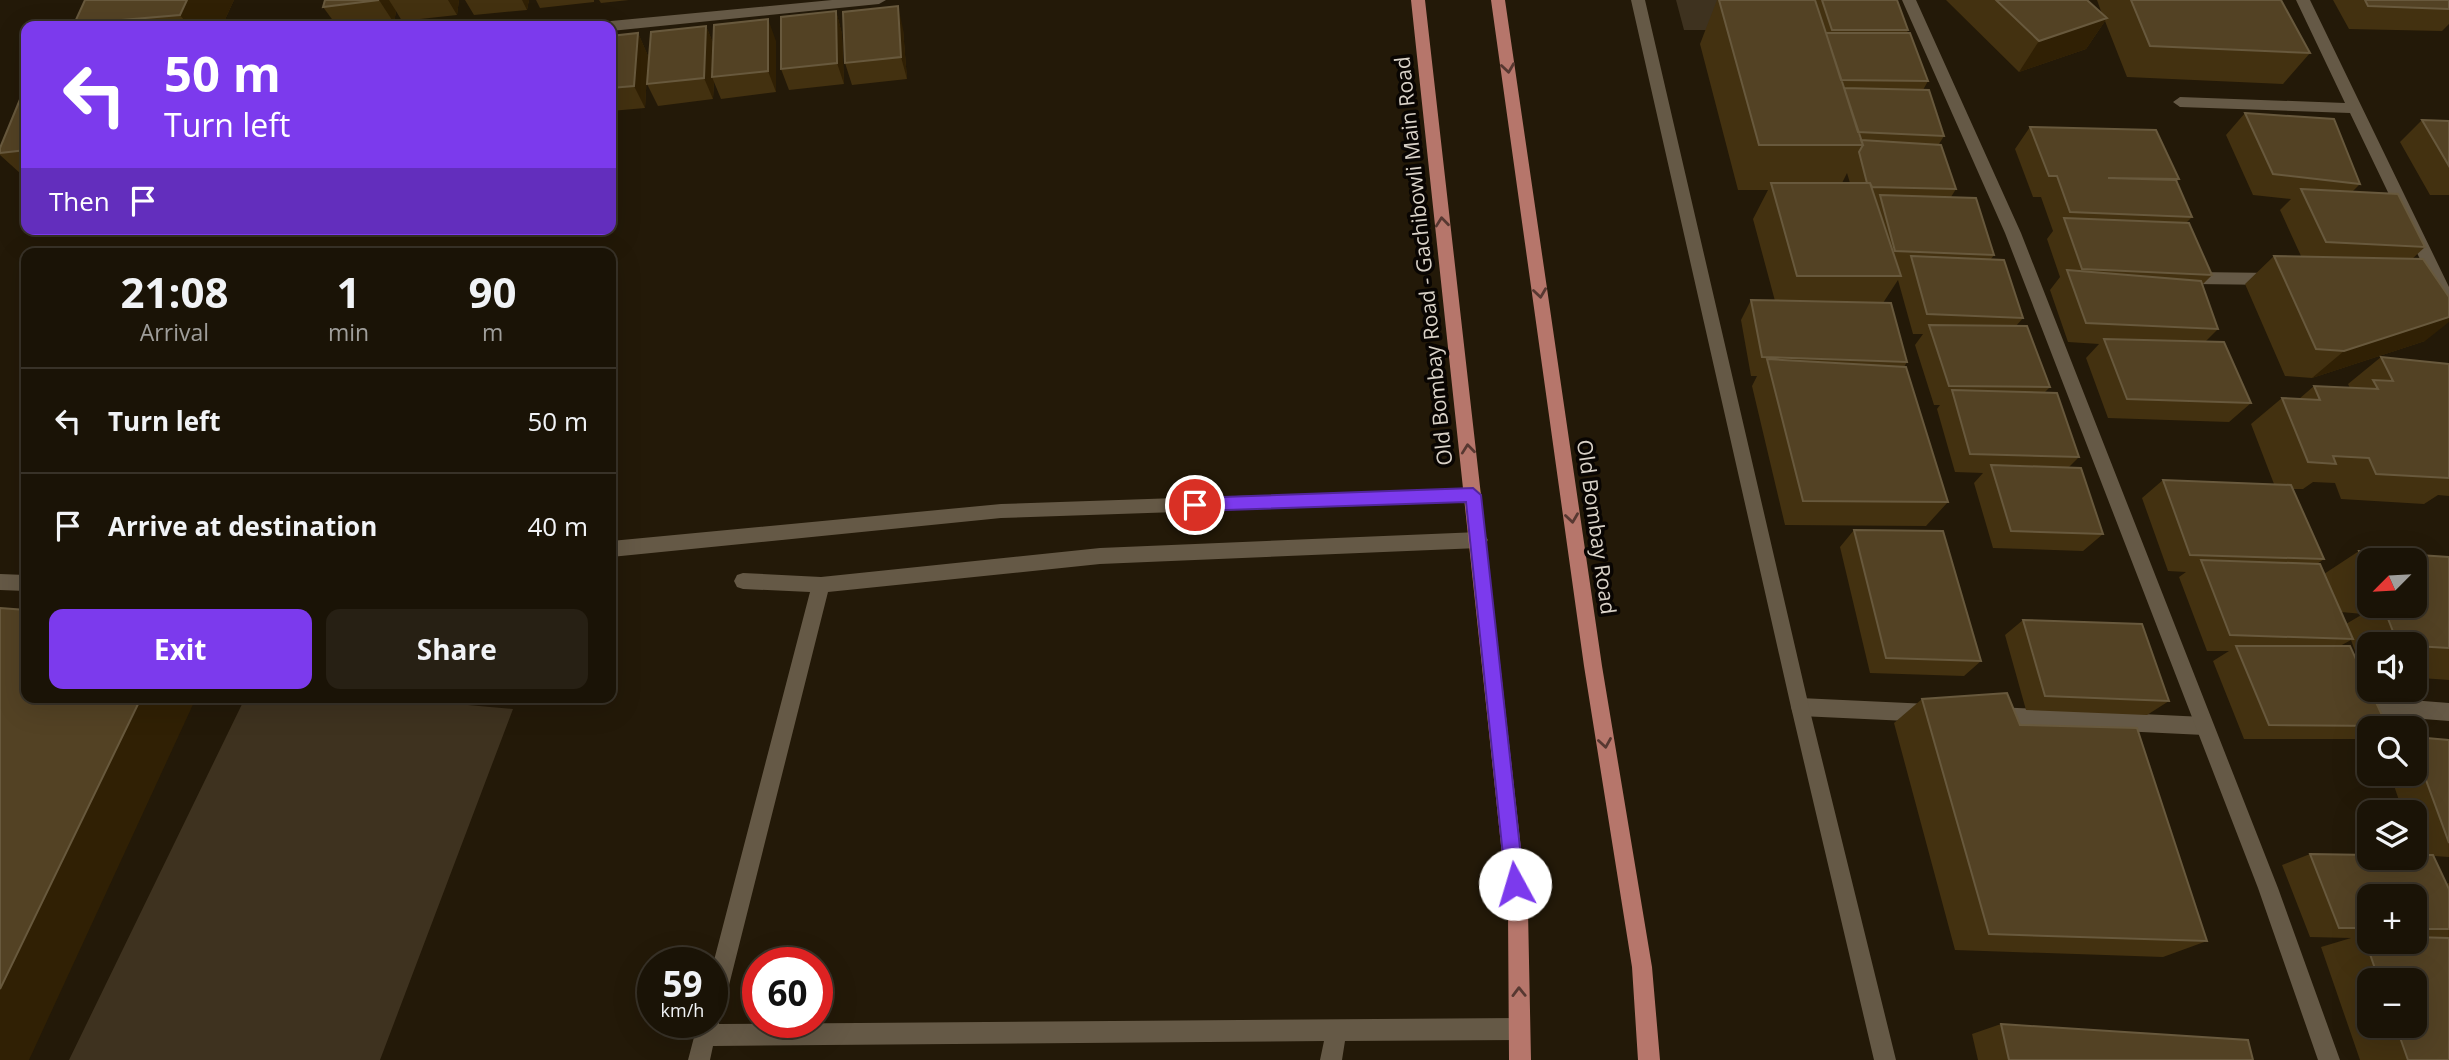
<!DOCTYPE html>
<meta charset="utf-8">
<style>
body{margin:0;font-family:"Open Sans",sans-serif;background:#272014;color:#f1f3f6;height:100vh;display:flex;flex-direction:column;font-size:26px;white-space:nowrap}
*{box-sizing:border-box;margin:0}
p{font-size:23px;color:#9f9e9b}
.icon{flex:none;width:38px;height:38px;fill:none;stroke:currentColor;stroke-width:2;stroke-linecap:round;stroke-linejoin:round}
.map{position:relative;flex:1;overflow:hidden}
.drawer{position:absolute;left:21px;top:248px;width:595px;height:455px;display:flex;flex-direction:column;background:#1a1306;border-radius:14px;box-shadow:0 7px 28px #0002,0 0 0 2px #383228}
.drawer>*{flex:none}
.top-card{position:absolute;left:21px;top:21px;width:595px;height:214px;border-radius:14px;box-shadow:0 7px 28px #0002,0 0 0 2px #383228;background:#7c3aed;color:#fff;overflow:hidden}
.needle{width:46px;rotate:246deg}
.tools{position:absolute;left:2357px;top:548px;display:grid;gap:14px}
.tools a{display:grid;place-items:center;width:70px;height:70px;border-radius:14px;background:#1a1306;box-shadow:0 7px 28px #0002,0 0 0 2px #383228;font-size:35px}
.speed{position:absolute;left:637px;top:947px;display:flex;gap:14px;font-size:35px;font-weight:700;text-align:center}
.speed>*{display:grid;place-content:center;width:91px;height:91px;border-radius:50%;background:#1a1306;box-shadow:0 7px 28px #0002,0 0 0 2px #383228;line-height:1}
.speed small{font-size:18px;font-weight:400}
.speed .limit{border:10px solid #d22;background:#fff;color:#111}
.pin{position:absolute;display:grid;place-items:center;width:60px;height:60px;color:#fff;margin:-30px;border:4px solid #fff;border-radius:50%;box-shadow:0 2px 7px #0007}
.me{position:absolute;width:77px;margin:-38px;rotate:354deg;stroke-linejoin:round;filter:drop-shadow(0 0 5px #0008)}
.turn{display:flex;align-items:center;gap:24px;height:147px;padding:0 28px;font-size:32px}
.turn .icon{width:91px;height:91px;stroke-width:2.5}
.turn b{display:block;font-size:49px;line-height:60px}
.then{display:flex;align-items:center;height:66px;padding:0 28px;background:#0003;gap:14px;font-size:26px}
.eta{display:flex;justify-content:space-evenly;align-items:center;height:119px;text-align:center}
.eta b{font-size:42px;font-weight:700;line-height:49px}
.button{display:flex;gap:14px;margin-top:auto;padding:14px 28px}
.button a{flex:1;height:80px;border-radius:14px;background:#7c3aed;color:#fff;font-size:28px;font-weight:700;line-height:80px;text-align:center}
.button a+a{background:#272014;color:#f1f3f6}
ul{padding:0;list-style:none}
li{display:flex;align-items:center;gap:21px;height:105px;padding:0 28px;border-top:2px solid #383228}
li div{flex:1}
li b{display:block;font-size:26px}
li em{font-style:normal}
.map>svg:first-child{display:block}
.green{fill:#3e321f}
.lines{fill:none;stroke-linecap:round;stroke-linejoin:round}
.lane{fill:#655946;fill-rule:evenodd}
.street{fill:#655946;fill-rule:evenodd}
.primary{fill:#b6766b;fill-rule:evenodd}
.wall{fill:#433110;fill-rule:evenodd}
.shaded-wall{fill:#302004}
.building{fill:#534224;stroke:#68593d;stroke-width:2}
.oneway{stroke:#573831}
.route{fill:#7c3aed;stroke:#51269a;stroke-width:2}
.labels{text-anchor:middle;stroke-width:7;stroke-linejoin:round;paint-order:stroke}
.street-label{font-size:21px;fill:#d9d2c8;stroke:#090502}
</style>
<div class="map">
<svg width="2449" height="1060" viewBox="0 0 2449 1060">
<rect width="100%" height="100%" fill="#231908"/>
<path class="green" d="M 1676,0 L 1791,0 L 1802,30 L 1684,30 Z
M 245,698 L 389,698 L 513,709 L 380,1060 L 69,1060 Z"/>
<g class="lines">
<path class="lane" d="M 1473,488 L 1479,490 L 1482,495 L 1479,500 L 1473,502 L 1001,518 L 611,557 L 611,541 L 1001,504 Z
M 1479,532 L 1485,535 L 1488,540 L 1485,545 L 1479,548 L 1100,564 L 828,592 L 723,1009 L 718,1017 L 719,1024 L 1519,1018 L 1527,1021 L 1530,1029 L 1527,1037 L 1519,1040 L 1345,1041 L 1342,1060 L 1320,1060 L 1324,1041 L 713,1046 L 710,1060 L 688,1060 L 698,1022 L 712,1022 L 712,968 L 810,592 L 743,589 L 737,587 L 734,581 L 737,575 L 743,573 L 821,577 L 1100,548 Z
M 0,574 L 26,575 L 26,591 L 0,590 Z
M 1800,698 L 1929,704 L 1936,707 L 1938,713 L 1936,719 L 1929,722 L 1800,716 L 1793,713 L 1791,707 L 1793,701 Z
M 1995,707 L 2204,717 L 2211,720 L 2213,726 L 2211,732 L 2204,735 L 1995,725 L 1988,722 L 1986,716 L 1988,710 Z"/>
<path class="street" d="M 832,0 L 886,0 L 879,4 L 611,31 L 611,26 L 604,26 L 611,21 Z
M 1631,0 L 1645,0 L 1809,707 L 1896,1060 L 1874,1060 L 1791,707 Z
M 1902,0 L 1916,0 L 2021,233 L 2278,888 L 2340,1060 L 2318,1060 L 2258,888 L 2005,233 Z
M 2296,0 L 2310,0 L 2449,287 L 2449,309 L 2441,303 L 2350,113 L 2180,107 L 2173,102 L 2180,97 L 2345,103 Z
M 2195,272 L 2275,273 L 2283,279 L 2275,285 L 2195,284 L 2187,278 Z
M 2385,698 L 2449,703 L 2449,721 L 2385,716 L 2378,713 L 2376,707 L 2378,701 Z"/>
<path class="primary" d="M 1411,0 L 1425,0 L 1528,911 L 1531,1060 L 1509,1060 L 1508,911 Z
M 1491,0 L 1505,0 L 1602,666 L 1652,967 L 1660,1060 L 1638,1060 L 1632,967 L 1584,666 Z"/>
</g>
<path class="wall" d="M 234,0 L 222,26 L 76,26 L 74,24 Z
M 325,0 L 459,0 L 457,15 L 402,21 L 396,11 L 394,23 L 364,26 L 337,26 L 323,7 Z
M 465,0 L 529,0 L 527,10 L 474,15 Z
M 536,0 L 594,0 L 594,2 L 540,8 Z
M 599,0 L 629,0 L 601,3 Z
M 1717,0 L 1897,0 L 1908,30 L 1907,33 L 1928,81 L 1923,90 L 1944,136 L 1939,144 L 1956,189 L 1951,197 L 1994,255 L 1991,259 L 2023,318 L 2016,326 L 2050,387 L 2044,393 L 2079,457 L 2068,468 L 2103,534 L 2083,551 L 1993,548 L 1974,483 L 1983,473 L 1955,472 L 1937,409 L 1940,405 L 1934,405 L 1915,345 L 1923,334 L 1913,334 L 1898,280 L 1883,303 L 1907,362 L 1904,367 L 1948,502 L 1926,526 L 1785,525 L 1752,386 L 1757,376 L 1751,376 L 1741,320 L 1751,300 L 1775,301 L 1753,219 L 1768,190 L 1738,190 L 1700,44 ZM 1847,173 L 1850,183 L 1842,183 Z
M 1946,0 L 2087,0 L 2102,14 L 2097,0 L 2281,0 L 2310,53 L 2283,84 L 2127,77 L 2105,21 L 2086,49 L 2019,72 Z
M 2333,0 L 2449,0 L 2449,24 L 2442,31 L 2349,29 Z
M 836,11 L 842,34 L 844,84 L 789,90 L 781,69 Z
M 706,26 L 713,43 L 776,41 L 776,92 L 721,99 L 714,82 L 713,99 L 658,106 L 647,84 Z
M 903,29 L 907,79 L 852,85 L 845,63 Z
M 638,33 L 648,56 L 645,108 L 611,111 L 611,36 Z
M 26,96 L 26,174 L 21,174 L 0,155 L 0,148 Z
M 2245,113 L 2360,184 L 2352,192 L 2425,247 L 2412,259 L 2425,341 L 2312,378 L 2285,376 L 2245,284 L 2274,256 L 2301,256 L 2280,210 L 2291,199 L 2253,195 L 2226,135 Z
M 2422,120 L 2449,121 L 2449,195 L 2430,195 L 2400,142 Z
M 2030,127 L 2179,179 L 2176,182 L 2192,217 L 2186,223 L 2212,275 L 2202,285 L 2218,329 L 2205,342 L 2251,403 L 2229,422 L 2108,418 L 2086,358 L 2099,344 L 2068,342 L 2050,290 L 2060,277 L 2047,239 L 2053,231 L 2041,197 L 2033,197 L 2015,149 Z
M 2381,357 L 2449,364 L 2449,496 L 2438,495 L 2424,504 L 2341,499 L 2335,483 L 2313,482 L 2303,489 L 2293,489 L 2324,559 L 2317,564 L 2324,574 L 2359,551 L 2449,557 L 2449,680 L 2421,678 L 2418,670 L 2415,670 L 2415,644 L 2370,644 L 2370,666 L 2360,665 L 2351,640 L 2340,646 L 2387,726 L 2382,728 L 2370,728 L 2370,734 L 2359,739 L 2244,739 L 2213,661 L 2229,651 L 2207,651 L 2179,577 L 2186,572 L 2168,571 L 2142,498 L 2163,480 L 2274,484 L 2251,424 L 2282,398 L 2299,399 L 2314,386 L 2350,388 L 2348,384 ZM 2370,560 L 2415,560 L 2415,606 L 2370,606 ZM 2341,612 L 2363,614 L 2346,624 Z
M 1854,530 L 1981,661 L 1964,676 L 1870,673 L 1840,547 Z
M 2023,620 L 2169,701 L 2147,715 L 2026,710 L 2005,635 Z
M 1922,699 L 2020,725 L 2207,941 L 2163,957 L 1955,950 L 1894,723 Z
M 2415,737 L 2449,740 L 2449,857 L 2434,856 L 2446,884 L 2449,883 L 2449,1060 L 2360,1060 L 2321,947 L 2351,938 L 2310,937 L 2282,865 L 2310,854 L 2427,855 L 2418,854 L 2415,845 L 2415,812 L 2403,812 L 2390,774 L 2415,774 ZM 2370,896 L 2415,896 L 2415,942 L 2370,942 ZM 2370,980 L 2415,980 L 2415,1026 L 2370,1026 Z
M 2001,1024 L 2253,1060 L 1978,1060 L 1972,1034 Z"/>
<path class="shaded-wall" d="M 187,0 L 234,0 L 222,26 L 189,26 L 180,15 Z
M 379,0 L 389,0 L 396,11 L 394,23 Z
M 448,0 L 459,0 L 457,15 Z
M 522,0 L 529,0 L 527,10 Z
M 898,6 L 903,29 L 907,79 L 901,57 Z
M 836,11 L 842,34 L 844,84 L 837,63 Z
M 2107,18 L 2086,49 L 2019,72 L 2039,41 Z
M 768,19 L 776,41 L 776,92 L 768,71 Z
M 706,26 L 715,48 L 712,77 L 714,82 L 713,99 L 704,78 Z
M 638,33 L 648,56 L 645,108 L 634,86 Z
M 2449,317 L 2449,322 L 2425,341 L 2312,378 L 2344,351 Z
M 141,698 L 196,698 L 29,1060 L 0,1060 L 0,989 Z"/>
<path class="building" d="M 85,0 L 187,0 L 180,15 L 74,24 Z
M 325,0 L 379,0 L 323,7 Z
M 1719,0 L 1815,0 L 1863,145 L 1759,145 Z
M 1822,0 L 1897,0 L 1908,30 L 1832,30 Z
M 1996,0 L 2087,0 L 2107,18 L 2039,41 Z
M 2131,0 L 2281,0 L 2310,53 L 2150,46 Z
M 2365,0 L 2449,0 L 2449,9 L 2368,6 Z
M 898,6 L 901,57 L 845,63 L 843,12 Z
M 836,11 L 837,63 L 781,69 L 781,17 Z
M 768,19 L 768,71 L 712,77 L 714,25 Z
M 706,26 L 704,78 L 647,84 L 651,32 Z
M 638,33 L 634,86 L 611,88 L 611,36 Z
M 1826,33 L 1910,33 L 1928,81 L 1841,80 Z
M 1844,88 L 1929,90 L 1944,136 L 1858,132 Z
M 26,96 L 26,150 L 0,153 L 0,148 L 21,97 Z
M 2245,113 L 2334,119 L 2360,184 L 2273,174 Z
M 2422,120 L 2449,121 L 2449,166 Z
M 2030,127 L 2156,130 L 2179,179 L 2108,178 L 2176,180 L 2192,217 L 2070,212 L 2057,176 L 2049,176 Z
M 1861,140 L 1941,145 L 1956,189 L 1872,187 L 1870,183 L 1867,183 L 1859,152 L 1863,145 Z
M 1771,183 L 1870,183 L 1901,276 L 1797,276 Z
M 2301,189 L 2398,194 L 2425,247 L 2326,242 Z
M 1880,195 L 1976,198 L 1994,255 L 1895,251 Z
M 2064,218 L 2189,223 L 2212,275 L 2082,269 Z
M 1911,256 L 2004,260 L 2023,318 L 1927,314 Z
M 2274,256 L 2423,259 L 2449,297 L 2449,317 L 2344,351 L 2316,349 Z
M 2067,270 L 2201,281 L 2218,329 L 2086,323 Z
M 1751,300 L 1891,303 L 1907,362 L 1762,357 Z
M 1929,325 L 2027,326 L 2050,387 L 1949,386 Z
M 2104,339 L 2224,342 L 2251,403 L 2127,399 Z
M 2381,357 L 2449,364 L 2449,478 L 2376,474 L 2369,458 L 2333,456 L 2336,464 L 2308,462 L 2282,398 L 2320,400 L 2314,386 L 2378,389 L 2373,380 L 2393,381 Z
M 1767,359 L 1906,367 L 1948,502 L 1803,501 Z
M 1952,390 L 2057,393 L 2079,457 L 1970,454 Z
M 1991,465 L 2081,468 L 2103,534 L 2011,531 Z
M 2163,480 L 2291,485 L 2324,559 L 2190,555 Z
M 1854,530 L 1943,531 L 1981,661 L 1886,658 Z
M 2359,551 L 2449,557 L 2449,648 L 2415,646 L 2415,644 L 2398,644 L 2383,606 L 2415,606 L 2415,560 L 2370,560 L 2370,578 Z
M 2201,560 L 2320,564 L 2353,639 L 2230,635 Z
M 0,608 L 26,610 L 26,698 L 141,698 L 0,989 Z
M 2023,620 L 2142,624 L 2169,701 L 2045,696 Z
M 2236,646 L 2350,646 L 2387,726 L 2269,725 Z
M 2007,693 L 2020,725 L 2137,728 L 2207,941 L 1989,934 L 1922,699 Z
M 2415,737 L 2449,740 L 2449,843 L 2415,750 Z
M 2310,854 L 2370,855 L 2370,858 L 2415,858 L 2415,855 L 2433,855 L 2449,889 L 2449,929 L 2415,929 L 2415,896 L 2370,896 L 2370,928 L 2339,928 Z
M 2363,934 L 2370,934 L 2370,942 L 2415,942 L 2415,937 L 2449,938 L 2449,1060 L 2408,1060 L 2396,1026 L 2415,1026 L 2415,980 L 2379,980 Z
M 2001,1024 L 2248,1040 L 2253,1060 L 2009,1060 Z"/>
<defs><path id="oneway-chevron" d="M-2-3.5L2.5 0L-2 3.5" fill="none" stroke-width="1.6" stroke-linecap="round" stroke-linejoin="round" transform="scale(1.75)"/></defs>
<g class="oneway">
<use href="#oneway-chevron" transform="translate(1508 68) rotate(82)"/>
<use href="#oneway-chevron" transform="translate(1442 222) rotate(-96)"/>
<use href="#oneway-chevron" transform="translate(1540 293) rotate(82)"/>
<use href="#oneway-chevron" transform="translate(1468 449) rotate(-96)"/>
<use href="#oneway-chevron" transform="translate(1572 518) rotate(82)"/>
<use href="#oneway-chevron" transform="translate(1605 743) rotate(81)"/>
<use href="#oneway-chevron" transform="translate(1519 992) rotate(-91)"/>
</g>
<path class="route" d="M 1473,488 L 1481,495 L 1524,884 L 1521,891 L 1515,893 L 1508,891 L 1506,884 L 1466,502 L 1195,511 L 1187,505 L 1195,498 Z"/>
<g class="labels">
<g class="street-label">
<text transform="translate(1424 261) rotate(-96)" y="7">Old Bombay Road - Gachibowli Main Road</text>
<text transform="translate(1596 527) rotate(82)" y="7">Old Bombay Road</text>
</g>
</g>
</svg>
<div class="tools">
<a><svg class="needle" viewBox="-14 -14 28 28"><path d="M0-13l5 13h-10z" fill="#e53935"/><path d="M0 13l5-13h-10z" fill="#9f9e9b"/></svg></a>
<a><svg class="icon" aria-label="sound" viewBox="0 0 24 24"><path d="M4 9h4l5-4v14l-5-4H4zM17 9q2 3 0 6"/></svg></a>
<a><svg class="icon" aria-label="search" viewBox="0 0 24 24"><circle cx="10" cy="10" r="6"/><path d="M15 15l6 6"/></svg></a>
<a><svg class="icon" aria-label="layers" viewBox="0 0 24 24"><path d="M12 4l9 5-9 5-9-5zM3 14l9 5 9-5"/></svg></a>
<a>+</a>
<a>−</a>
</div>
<div class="speed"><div>59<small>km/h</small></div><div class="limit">60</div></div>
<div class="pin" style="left:1195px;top:505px;background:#d93025"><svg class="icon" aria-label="arrive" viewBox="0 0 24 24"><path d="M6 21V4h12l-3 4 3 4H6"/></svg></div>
<svg class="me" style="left:1515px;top:884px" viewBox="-20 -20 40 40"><circle r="19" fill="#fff"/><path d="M0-13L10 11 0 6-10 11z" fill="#7c3aed"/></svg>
<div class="top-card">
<div class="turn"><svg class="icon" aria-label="left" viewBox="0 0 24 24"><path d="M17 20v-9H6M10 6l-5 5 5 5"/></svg><div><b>50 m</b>Turn left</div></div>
<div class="then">Then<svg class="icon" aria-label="arrive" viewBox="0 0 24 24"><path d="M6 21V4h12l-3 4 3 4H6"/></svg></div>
</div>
<section class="drawer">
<div class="eta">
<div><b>21:08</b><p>Arrival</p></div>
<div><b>1</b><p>min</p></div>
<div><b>90</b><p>m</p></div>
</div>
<ul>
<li><svg class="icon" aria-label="left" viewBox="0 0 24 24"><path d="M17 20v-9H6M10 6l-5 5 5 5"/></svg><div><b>Turn left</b></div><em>50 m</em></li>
<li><svg class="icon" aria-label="arrive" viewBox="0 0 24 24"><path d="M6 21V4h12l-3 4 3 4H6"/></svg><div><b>Arrive at destination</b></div><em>40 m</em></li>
</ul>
<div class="button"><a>Exit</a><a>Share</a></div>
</section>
</div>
